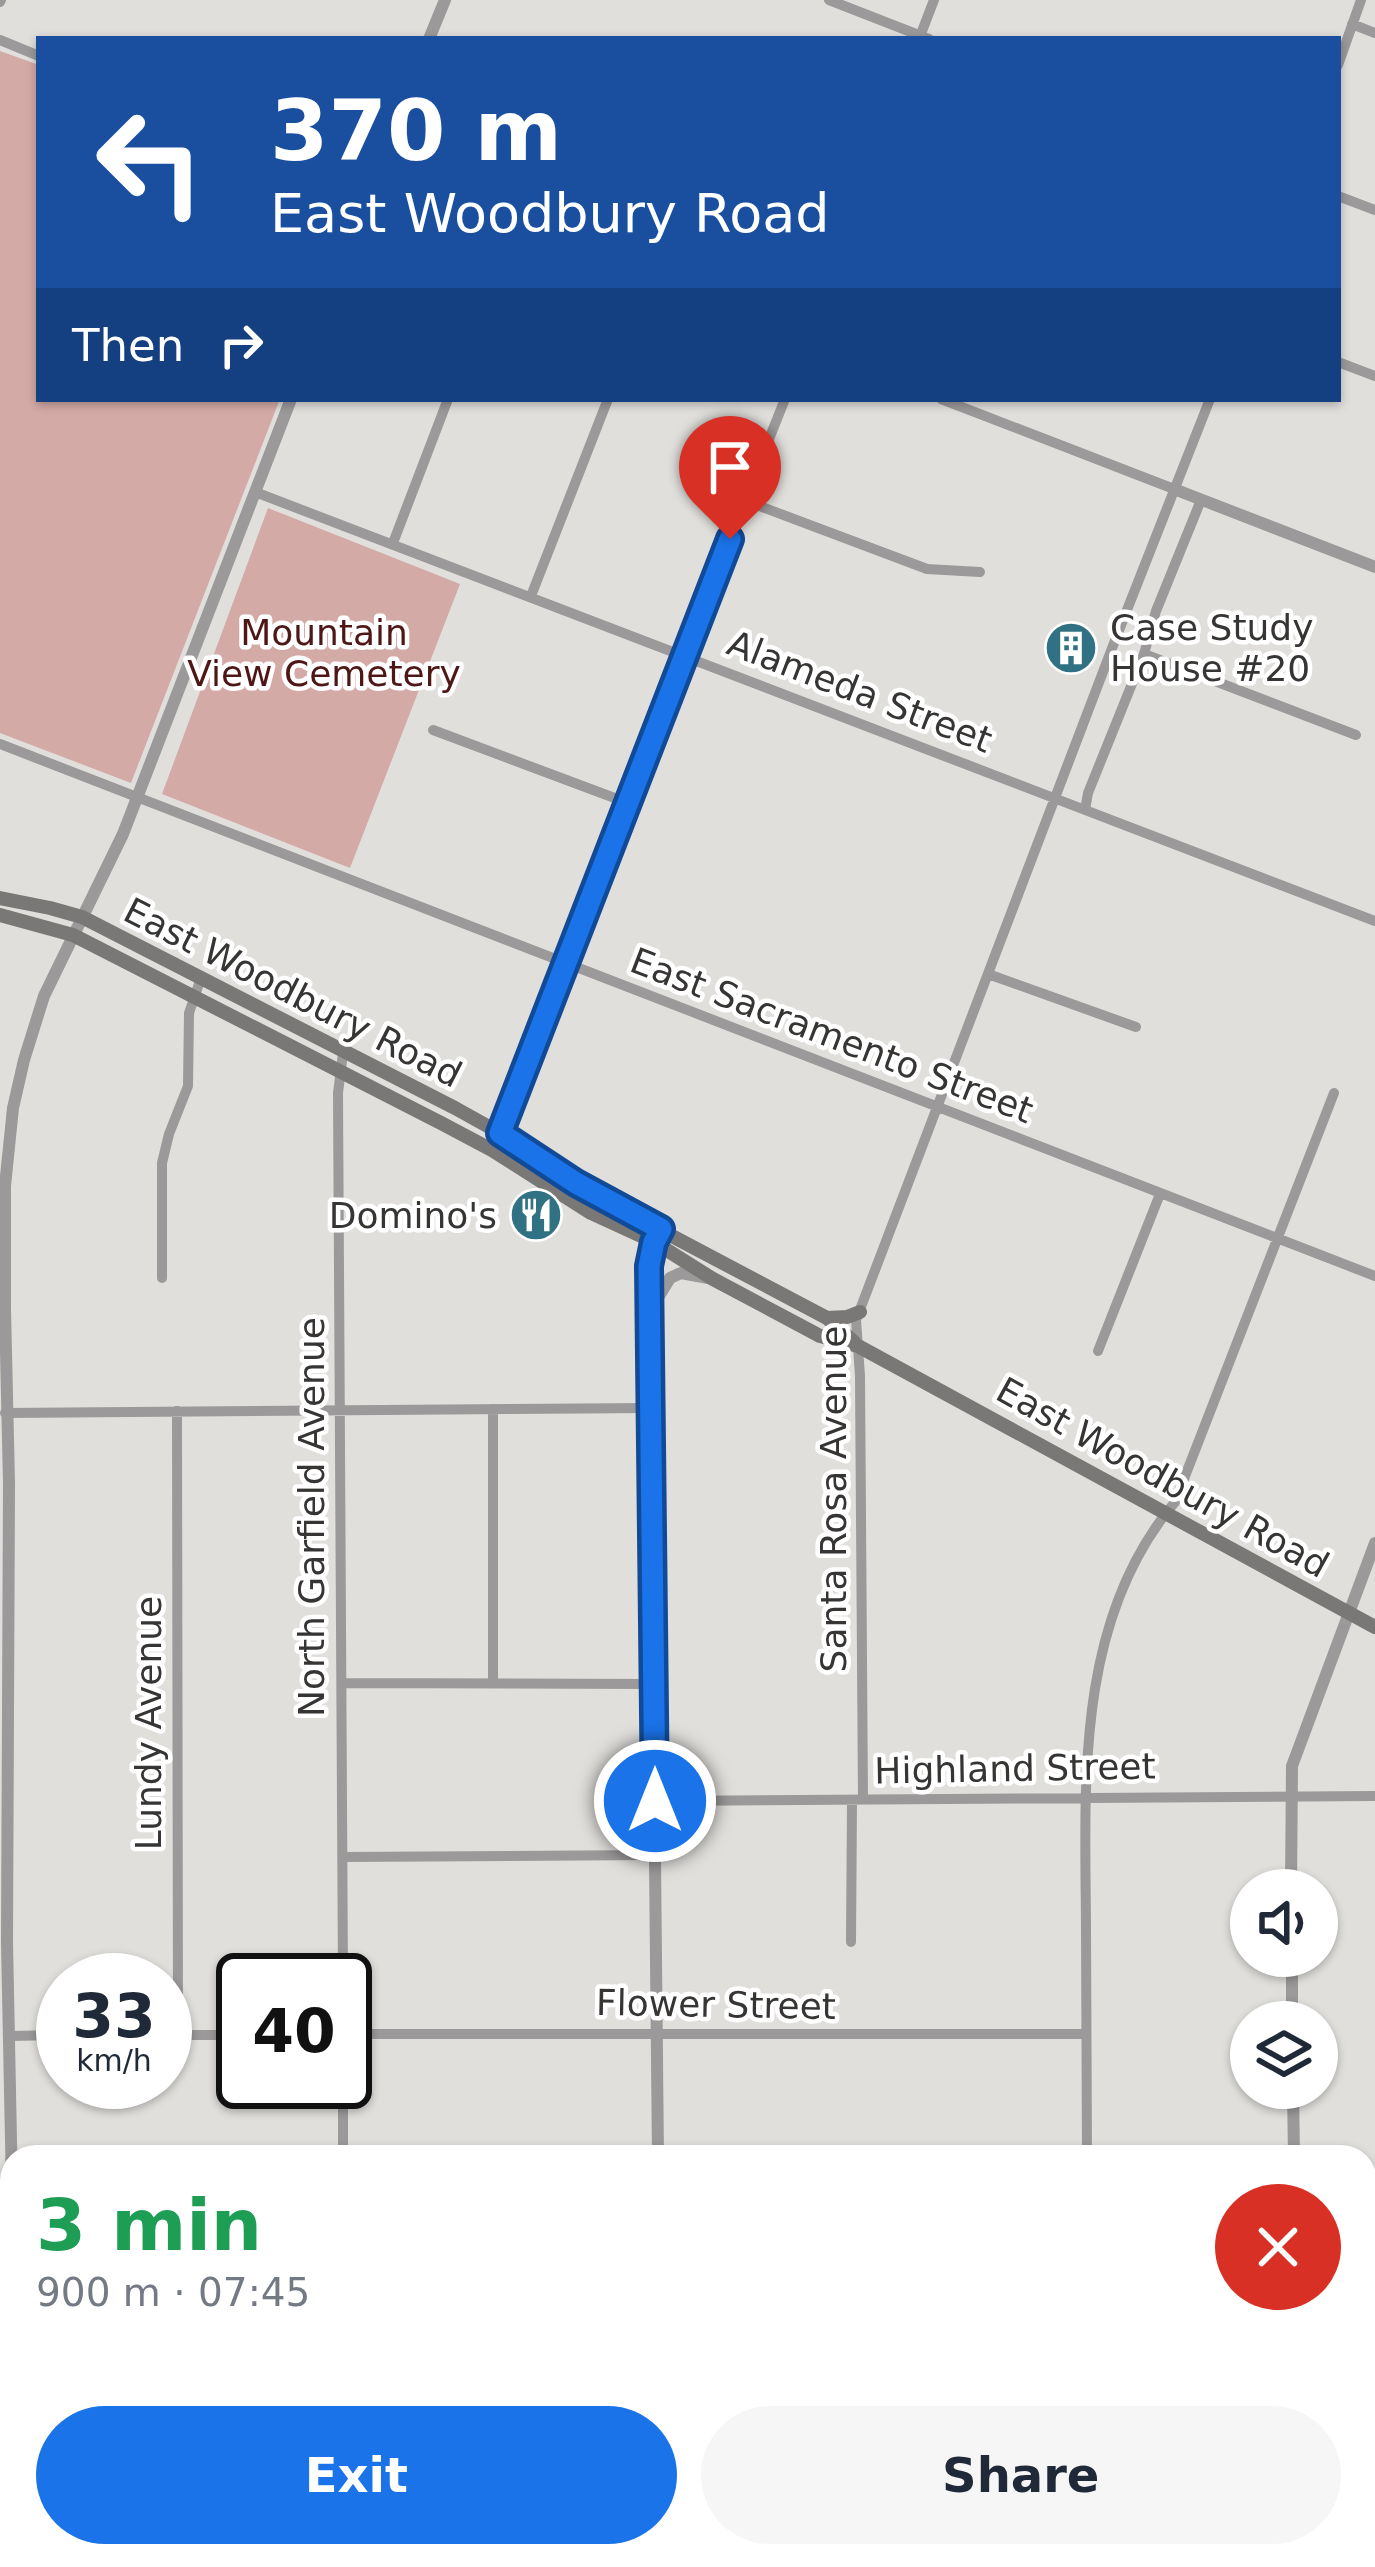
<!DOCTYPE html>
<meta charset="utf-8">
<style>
body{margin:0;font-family:"DejaVu Sans",sans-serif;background:#f6f6f7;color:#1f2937;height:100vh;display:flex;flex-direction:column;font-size:45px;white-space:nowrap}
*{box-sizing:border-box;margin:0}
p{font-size:39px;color:#747a83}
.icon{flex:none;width:66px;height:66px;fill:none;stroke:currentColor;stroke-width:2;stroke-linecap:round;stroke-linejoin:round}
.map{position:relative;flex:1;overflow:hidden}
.side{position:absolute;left:0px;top:2145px;width:1377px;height:423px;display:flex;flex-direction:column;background:#fff;border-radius:36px 36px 0 0;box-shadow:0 3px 9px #0004}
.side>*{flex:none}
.guide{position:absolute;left:36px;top:36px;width:1305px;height:366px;border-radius:0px;box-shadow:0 3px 9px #0004;background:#1a4fa0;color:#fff;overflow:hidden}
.tools{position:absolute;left:1230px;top:1869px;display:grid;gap:24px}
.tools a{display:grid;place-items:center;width:108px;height:108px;border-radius:50%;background:#fff;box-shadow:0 3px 9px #0004;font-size:60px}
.speed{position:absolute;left:36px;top:1953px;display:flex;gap:24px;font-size:60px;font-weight:700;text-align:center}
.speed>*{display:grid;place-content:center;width:156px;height:156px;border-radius:50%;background:#fff;box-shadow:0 3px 9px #0004;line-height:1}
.speed small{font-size:30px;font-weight:400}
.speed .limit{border:6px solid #111;border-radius:18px;background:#fff;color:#111}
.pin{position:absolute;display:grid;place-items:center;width:102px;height:102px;color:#fff;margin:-123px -51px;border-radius:50% 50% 50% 0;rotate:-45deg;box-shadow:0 0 12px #0007}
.pin .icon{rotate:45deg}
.me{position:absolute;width:132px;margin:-66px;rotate:0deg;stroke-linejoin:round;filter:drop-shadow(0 0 9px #0008)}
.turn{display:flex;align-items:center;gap:42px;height:252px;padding:0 36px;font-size:54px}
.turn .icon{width:156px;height:156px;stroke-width:2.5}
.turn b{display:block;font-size:84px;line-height:102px}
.then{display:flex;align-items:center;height:114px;padding:0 36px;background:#0003;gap:24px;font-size:45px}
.round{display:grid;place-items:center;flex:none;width:126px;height:126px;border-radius:63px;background:#f6f6f7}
.headline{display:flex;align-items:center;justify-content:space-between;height:204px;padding:0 36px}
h1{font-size:72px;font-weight:700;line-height:90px;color:#1e9e55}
.cta{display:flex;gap:24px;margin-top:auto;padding:24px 36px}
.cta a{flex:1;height:138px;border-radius:72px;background:#1a73e8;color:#fff;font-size:48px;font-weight:700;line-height:138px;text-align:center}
.cta a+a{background:#f6f6f7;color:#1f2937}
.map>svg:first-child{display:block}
.green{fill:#d4aaa6}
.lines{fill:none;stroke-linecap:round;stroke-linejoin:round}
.minor{stroke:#9b9999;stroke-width:10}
.tertiary{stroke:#9b9999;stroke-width:12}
.secondary{stroke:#7a7876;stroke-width:14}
.route-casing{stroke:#114b97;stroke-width:30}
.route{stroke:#1a73e8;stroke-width:21}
.labels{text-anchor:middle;stroke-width:9;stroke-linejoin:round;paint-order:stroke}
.poi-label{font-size:36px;fill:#363534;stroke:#fff;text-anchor:start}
.park-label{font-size:36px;fill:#4e1716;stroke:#fff}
.street-label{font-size:36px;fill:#363534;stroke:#fff}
</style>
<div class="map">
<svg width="1375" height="2567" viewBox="0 0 1375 2567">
<rect width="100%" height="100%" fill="#e1dfdc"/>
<path class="green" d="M 0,51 L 39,65 L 39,399 L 280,399 L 131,783 L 0,733 Z
M 268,508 L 460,584 L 350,868 L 162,794 Z"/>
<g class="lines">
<path class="minor" d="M 829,0 L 929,39
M 0,2 L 1,0
M 1352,24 L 1375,33
M 919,39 L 934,0
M 0,40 L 39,56
M 1338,65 L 1361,0
M 1338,196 L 1375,210
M 1338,362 L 1375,376
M 941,399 L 1174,489
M 255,492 L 1375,921
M 746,501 L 927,569 L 980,572
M 393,543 L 448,399
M 531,596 L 608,399
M 1144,654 L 1356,735
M 433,730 L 628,803
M 0,744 L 1375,1276
M 1085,810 L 1088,793 L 1144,654 L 1156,611 L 1201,500
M 988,974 L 1136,1027
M 492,1150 L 568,964 L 683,655 L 785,399
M 162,1278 L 162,1163 L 169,1134 L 188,1086 L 189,1013 L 201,978
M 1098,1351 L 1160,1194
M 177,1411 L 178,2035
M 5,1413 L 652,1408
M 343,1683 L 655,1684
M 493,1683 L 493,1409
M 863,1800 L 860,1376 L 856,1320 L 1114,643 L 1210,399
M 655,1801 L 1375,1796
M 343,1857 L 656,1855
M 851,1942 L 852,1800
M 343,1980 L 338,1093 L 343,1053
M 345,2034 L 1086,2034
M 165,2035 L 243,2035
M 8,2036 L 63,2035
M 343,2082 L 343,2157
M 1087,2157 C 1087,2080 1087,2003 1086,1926 C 1085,1783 1075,1620 1175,1502 L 1334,1093
M 1365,2186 L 1375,2186
M 0,2408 L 12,2408
M 340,2556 L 340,2567"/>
<path class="tertiary" d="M 429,39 L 445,0
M 1174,489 L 1375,567
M 657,1236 L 649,1266 L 658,2157
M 651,1309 L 670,1278 L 681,1273 L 708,1278
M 1291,1890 L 1292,1766 L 1375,1543
M 1292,1956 L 1292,2022
M 1293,2088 L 1294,2157
M 12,2190 L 7,1942 L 9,1483 L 5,1309 L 5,1186 L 13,1108 L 24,1060 L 44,996 L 123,834 L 291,399
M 13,2556 L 13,2567
M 660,2556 L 661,2567
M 1297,2556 L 1297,2567"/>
<path class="secondary" d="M 0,898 L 50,908 L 82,917 L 455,1108 L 500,1133 L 600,1198 L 827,1318 L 854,1342
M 0,915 L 73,935 L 441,1123 L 492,1150 L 591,1213 L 654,1242 L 713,1279 L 820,1336 L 858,1346 L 1375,1627
M 827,1318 L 847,1317 L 860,1312"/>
</g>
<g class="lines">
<g class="route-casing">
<path id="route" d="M 655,1801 L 649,1266 L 654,1242 L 661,1229 L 576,1183 L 500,1133 L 730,539"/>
</g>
<use href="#route" class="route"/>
</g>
<defs>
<g id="building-disc" transform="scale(2.7)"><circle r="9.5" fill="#307284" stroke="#fff"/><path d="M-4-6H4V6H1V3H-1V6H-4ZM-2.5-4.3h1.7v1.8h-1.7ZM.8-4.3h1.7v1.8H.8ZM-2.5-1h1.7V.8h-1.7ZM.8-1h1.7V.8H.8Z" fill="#fff"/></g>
<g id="restaurant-disc" transform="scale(2.7)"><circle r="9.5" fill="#307284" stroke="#fff"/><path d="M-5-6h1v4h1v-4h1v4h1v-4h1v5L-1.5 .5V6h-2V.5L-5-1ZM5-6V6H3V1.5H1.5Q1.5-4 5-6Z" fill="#fff"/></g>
</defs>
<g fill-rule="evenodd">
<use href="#building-disc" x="1071" y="648"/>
<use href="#restaurant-disc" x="536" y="1215"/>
</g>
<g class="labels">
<g class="poi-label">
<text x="1110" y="640">Case Study<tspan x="1110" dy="41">House #20</tspan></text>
<text x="497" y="1228" text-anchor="end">Domino's</text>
</g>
<g class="park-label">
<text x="324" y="645">Mountain<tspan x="324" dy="41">View Cemetery</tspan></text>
</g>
<g class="street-label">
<text transform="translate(860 691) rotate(21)" y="13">Alameda Street</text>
<text transform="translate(293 992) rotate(27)" y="13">East Woodbury Road</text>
<text transform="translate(832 1035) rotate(21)" y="13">East Sacramento Street</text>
<text transform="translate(1163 1477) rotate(29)" y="13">East Woodbury Road</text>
<text transform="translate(833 1499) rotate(-90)" y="13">Santa Rosa Avenue</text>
<text transform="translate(311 1517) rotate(-90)" y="13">North Garfield Avenue</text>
<text transform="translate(148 1723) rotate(-90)" y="13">Lundy Avenue</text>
<text transform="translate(1015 1768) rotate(-1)" y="13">Highland Street</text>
<text transform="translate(716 2004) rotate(1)" y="13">Flower Street</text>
</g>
</g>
</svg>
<div class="tools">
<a><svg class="icon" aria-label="sound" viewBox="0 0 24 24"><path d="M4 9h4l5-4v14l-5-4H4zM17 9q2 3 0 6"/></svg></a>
<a><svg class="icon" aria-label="layers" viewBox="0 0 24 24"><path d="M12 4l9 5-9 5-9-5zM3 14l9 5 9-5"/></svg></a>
</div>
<div class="speed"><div>33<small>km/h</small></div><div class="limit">40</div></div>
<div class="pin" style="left:730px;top:539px;background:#d93025"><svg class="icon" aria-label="arrive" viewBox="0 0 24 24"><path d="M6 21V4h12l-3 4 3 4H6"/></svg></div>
<svg class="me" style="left:655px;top:1801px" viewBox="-20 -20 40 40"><circle r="17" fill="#1a73e8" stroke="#fff" stroke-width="3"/><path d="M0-11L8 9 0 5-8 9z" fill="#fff"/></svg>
<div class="guide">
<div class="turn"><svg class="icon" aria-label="left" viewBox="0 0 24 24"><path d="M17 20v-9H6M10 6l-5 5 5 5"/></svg><div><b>370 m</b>East Woodbury Road</div></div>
<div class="then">Then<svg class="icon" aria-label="right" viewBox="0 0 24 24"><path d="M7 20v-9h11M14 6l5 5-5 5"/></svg></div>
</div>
<section class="side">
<div class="headline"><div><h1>3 min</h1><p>900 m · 07:45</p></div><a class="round" style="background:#d93025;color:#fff"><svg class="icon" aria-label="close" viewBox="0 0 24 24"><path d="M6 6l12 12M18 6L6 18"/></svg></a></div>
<div class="cta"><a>Exit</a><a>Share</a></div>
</section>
</div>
